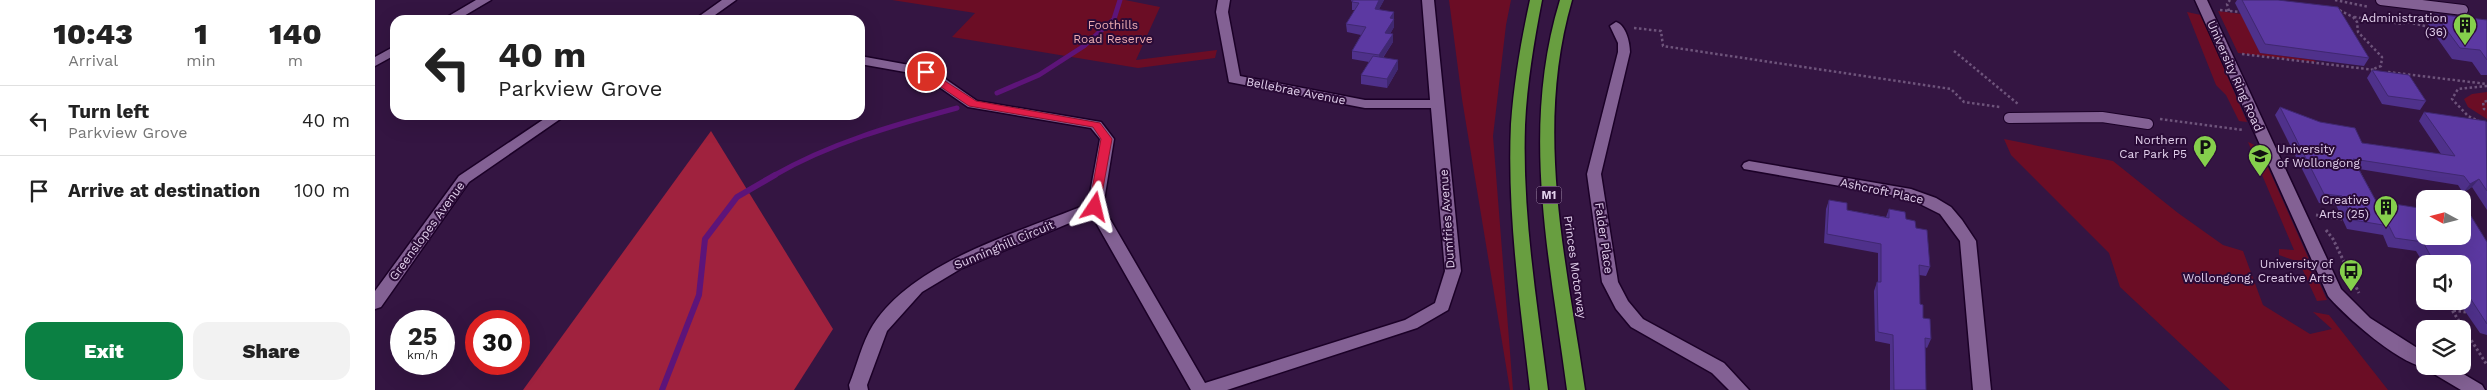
<!DOCTYPE html>
<style>
body{margin:0;font-family:"Work Sans",sans-serif;background:#f2f2f2;color:#222;height:100vh;display:flex;flex-direction:column;font-size:19px;white-space:nowrap}
*{box-sizing:border-box;margin:0}
p{font-size:16px;color:#767676}
.icon{flex:none;width:28px;height:28px;fill:none;stroke:currentColor;stroke-width:2;stroke-linecap:round;stroke-linejoin:round}
.map{position:relative;flex:1;overflow:hidden}
.sheet{display:flex;flex-direction:column;background:#fff;width:375px}
.sheet>*{flex:none}
.top-card{position:absolute;left:15px;top:15px;width:475px;height:105px;border-radius:15px;box-shadow:0 5px 20px #0002;background:#fff;color:#222;overflow:hidden}
.needle{width:32px;rotate:277deg}
.tools{position:absolute;left:2041px;top:190px;display:grid;gap:10px}
.tools a{display:grid;place-items:center;width:55px;height:55px;border-radius:10px;background:#fff;box-shadow:0 5px 20px #0002;font-size:25px}
.speed{position:absolute;left:15px;top:310px;display:flex;gap:10px;font-size:25px;font-weight:700;text-align:center}
.speed>*{display:grid;place-content:center;width:65px;height:65px;border-radius:50%;background:#fff;box-shadow:0 5px 20px #0002;line-height:1}
.speed small{font-size:12px;font-weight:400}
.speed .limit{border:8px solid #d22;background:#fff;color:#111}
.pin{position:absolute;display:grid;place-items:center;width:42px;height:42px;color:#fff;margin:-21px;border:2px solid #fff;border-radius:50%;box-shadow:0 1px 5px #0007}
.me{position:absolute;width:55px;margin:-28px;rotate:10deg;stroke-linejoin:round;filter:drop-shadow(0 0 4px #0008)}
.turn{display:flex;align-items:center;gap:18px;height:105px;padding:0 25px;font-size:22px}
.turn .icon{width:65px;height:65px;stroke-width:2.5}
.turn b{display:block;font-size:35px;line-height:42px}
.eta{display:flex;justify-content:space-evenly;align-items:center;height:85px;text-align:center}
.eta b{font-size:30px;font-weight:800;line-height:35px}
.primary-button{display:flex;gap:10px;margin-top:auto;padding:10px 25px}
.primary-button a{flex:1;height:58px;border-radius:15px;background:#0b8043;color:#fff;font-size:20px;font-weight:800;line-height:58px;text-align:center}
.primary-button a+a{background:#f2f2f2;color:#222}
ul{padding:0;list-style:none}
li{display:flex;align-items:center;gap:15px;height:70px;padding:0 25px;border-top:1px solid #e0e0e0}
li div{flex:1}
li b{display:block;font-size:19px}
li em{font-style:normal}
main{display:flex;flex:1;min-height:0}
.map>svg:first-child{display:block}
.green{fill:#6b0d25}
.forest{fill:#a0223e}
.lines{fill:none;stroke-linecap:round;stroke-linejoin:round}
.stream-far1{stroke:#5d1479;stroke-width:5}
.stream{stroke:#5d1479;stroke-width:6}
.lane-casing{stroke:#1b0027;stroke-width:12}
.street-casing{stroke:#1b0027;stroke-width:3}
.highway-casing{stroke:#1b0027;stroke-width:3}
.path-far1{stroke:#6e547b;stroke-width:2.5;stroke-dasharray:2.5 2.5;stroke-linecap:butt}
.path{stroke:#6e547b;stroke-width:3;stroke-dasharray:2.5 2.5;stroke-linecap:butt}
.lane{stroke:#836194;stroke-width:10}
.street{fill:#836194;fill-rule:evenodd}
.highway{fill:#689e40;fill-rule:evenodd}
.wall{fill:#4f318b}
.shaded-wall{fill:#402871}
.building{fill:#5c39a2;stroke:#402871}
.route{fill:#e11d48;stroke:#92132f}
.labels{text-anchor:middle;stroke-width:4;stroke-linejoin:round;paint-order:stroke}
.shield{fill:#2a0b37;stroke:#aa94b5;stroke-width:1}
.shield-label{font-size:11px;font-weight:bold;fill:#e1cfeb}
.poi-label{font-size:12px;fill:#e1cfeb;stroke:#2a0b37;text-anchor:end}
.park-label{font-size:12px;fill:#eeadb2;stroke:#2a0b37}
.street-label{font-size:12px;fill:#e1cfeb;stroke:#2a0b37}
</style>
<main>
<section class="sheet">
<div class="eta">
<div><b>10:43</b><p>Arrival</p></div>
<div><b>1</b><p>min</p></div>
<div><b>140</b><p>m</p></div>
</div>
<ul>
<li><svg class="icon" aria-label="left" viewBox="0 0 24 24"><path d="M17 20v-9H6M10 6l-5 5 5 5"/></svg><div><b>Turn left</b><p>Parkview Grove</p></div><em>40 m</em></li>
<li><svg class="icon" aria-label="arrive" viewBox="0 0 24 24"><path d="M6 21V4h12l-3 4 3 4H6"/></svg><div><b>Arrive at destination</b></div><em>100 m</em></li>
</ul>
<div class="primary-button"><a>Exit</a><a>Share</a></div>
</section>
<div class="map">
<svg width="2112" height="390" viewBox="0 0 2112 390">
<rect width="100%" height="100%" fill="#341542"/>
<path class="green" d="M 517,0 L 750,0 L 785,7 L 761,60 L 842,50 L 840,58 L 763,68 L 577,37 L 600,13 Z
M 1074,0 L 1136,0 L 1131,25 L 1118,136 L 1138,390 L 1135,390 L 1087,99 Z
M 1843,11 L 1866,14 L 1885,53 L 1939,60 L 1941,62 L 1863,53 Z
M 1812,12 L 1826,15 L 1872,122 L 1864,121 L 1851,95 L 1841,85 Z
M 2112,92 L 2112,119 L 2093,107 L 2089,99 L 2097,94 Z
M 1629,139 L 1738,161 L 1803,213 L 1848,245 L 1868,251 L 1888,305 L 1935,334 L 1957,329 L 1938,312 L 1954,315 L 2013,390 L 1855,390 L 1745,287 L 1734,253 L 1636,155 Z
M 1873,142 L 1884,147 L 1952,300 L 1942,301 L 1924,262 L 1904,255 L 1904,249 L 1919,250 Z"/>
<path class="forest" d="M 336,131 L 458,329 L 419,390 L 148,390 Z"/>
<g class="lines">
<path class="stream-far1" d="M 622,93 L 664,75 L 709,46 L 739,19 L 745,0
M 398,176 C 455,143 519,125 582,108"/>
<path class="stream" d="M 287,390 L 324,295 L 330,239 L 362,197 L 400,175"/>
<g class="lane-casing">
<path id="lane" d="M 2006,0 L 2088,10
M 1634,118 L 1727,117 L 1773,124"/>
</g>
<g class="street-casing">
<path id="street" d="M 101,0 L 116,0 L 82,20 L 67,20 Z
M 347,0 L 361,0 L 333,20 L 319,20 Z
M 843,0 L 855,0 L 853,12 L 865,76 L 990,100 L 1055,100 L 1047,0 L 1059,0 L 1086,271 L 1073,310 L 1042,328 L 852,390 L 816,390 L 716,214 L 587,268 L 547,292 L 512,331 L 492,385 L 493,390 L 475,390 L 474,385 C 482,366 487,342 498,325 C 539,261 645,232 713,204 L 725,139 L 716,128 L 593,107 L 547,75 L 485,64 L 485,56 L 556,69 L 602,101 L 726,122 L 739,139 L 728,207 L 830,383 L 1030,320 L 1060,303 L 1070,271 L 1056,108 L 990,108 L 854,82 L 841,12 Z
M 1820,0 L 1832,0 L 1966,289 L 1995,318 L 2050,353 L 2050,366 L 2075,366 L 2107,385 L 2110,390 L 2086,390 L 2054,371 L 2052,367 C 2027,367 1969,315 1953,296 Z
M 1241,22 C 1251,25 1255,43 1255,52 L 1226,174 L 1243,282 L 1253,301 L 1268,319 L 1349,363 L 1374,390 L 1354,390 L 1337,373 L 1256,327 L 1241,309 L 1227,282 L 1212,174 L 1243,52 L 1243,43 L 1235,26 Z
M 20,46 L 20,55 L 0,66 L 0,57 Z
M 175,115 L 191,115 L 94,182 L 6,307 L 0,309 L 0,291 L 84,176 Z
M 1374,161 L 1536,189 L 1561,198 L 1576,207 L 1587,220 L 1601,241 L 1616,390 L 1598,390 L 1585,241 L 1565,214 L 1533,198 L 1369,169 L 1367,166 L 1369,163 Z"/>
</g>
<g class="highway-casing">
<path id="highway" d="M 1155,0 L 1167,0 C 1159,41 1152,83 1150,125 C 1147,214 1162,302 1173,390 L 1155,390 C 1145,302 1132,213 1136,124 C 1139,82 1146,41 1155,0 Z
M 1185,0 L 1197,0 C 1159,131 1191,259 1210,390 L 1192,390 C 1175,259 1145,130 1185,0 Z"/>
</g>
<path class="path-far1" d="M 1960,0 L 1994,7
M 1960,8 L 1978,17 L 1982,22 L 1983,32 L 2007,57 L 2006,66 L 1996,70
M 1845,10 L 1865,12
M 1854,11 L 1852,4 L 1855,0
M 1979,17 L 2027,24 L 2038,19
M 2033,22 L 2058,28
M 1259,28 L 1286,31 L 1288,46 L 1576,89 L 1589,102 L 1625,107
M 1579,51 L 1643,104
M 1867,54 L 2000,70
M 2013,72 L 2112,84
M 2112,86 L 2083,89 L 2077,99 L 2093,116 L 2112,125
M 2112,101 L 2108,102 L 2109,109 L 2112,111
M 1785,119 L 1868,130"/>
<path class="path" d="M 1941,215 L 1967,219
M 1951,230 L 1958,239 L 1984,293
M 2091,312 L 2077,310 L 2112,365"/>
<use href="#lane" class="lane"/>
<use href="#street" class="street"/>
<use href="#highway" class="highway"/>
</g>
<path class="wall" d="M 976,0 L 1009,0 L 1004,9 L 1019,20 L 1019,27 L 1015,34 L 1018,34 L 1018,42 L 1008,58 L 1023,60 L 1023,69 L 1012,88 L 986,84 L 986,75 L 994,62 L 977,59 L 977,51 L 986,35 L 972,32 L 971,24 L 980,10 L 977,10 L 977,2 Z
M 1862,0 L 1903,0 L 1994,58 L 1989,66 L 1885,53 L 1860,3 Z
M 2060,14 L 2112,20 L 2112,75 L 2106,75 L 2097,62 L 2077,59 L 2053,25 Z
M 1997,70 L 2051,101 L 2045,110 L 2007,104 L 1992,78 Z
M 1905,107 L 1987,143 L 2066,154 L 2044,121 L 2049,112 L 2112,122 L 2112,210 L 2097,187 L 2088,193 L 2083,185 L 1984,169 L 2001,201 L 2112,242 L 2112,335 L 2105,333 L 2083,301 L 2088,301 L 2088,264 L 2050,264 L 2050,266 L 2041,251 L 2013,247 L 2008,235 L 1972,229 L 1961,205 L 1944,203 L 1900,115 Z
M 1454,200 L 1472,210 L 1511,217 L 1514,209 L 1531,219 L 1541,228 L 1555,267 L 1551,276 L 1544,275 L 1545,304 L 1548,318 L 1556,339 L 1552,348 L 1550,347 L 1551,390 L 1515,390 L 1515,344 L 1500,341 L 1499,291 L 1502,282 L 1503,282 L 1503,253 L 1449,243 L 1451,209 Z"/>
<path class="shaded-wall" d="M 1004,0 L 1009,0 L 1000,17 L 1000,9 Z
M 1019,12 L 1019,27 L 1011,41 L 1010,33 L 1015,18 Z
M 1018,34 L 1018,42 L 1004,63 L 1004,55 Z
M 1023,60 L 1023,69 L 1012,88 L 1012,79 Z
M 2104,179 L 2097,187 L 2088,193 L 2095,184 Z"/>
<path class="building" d="M 978,0 L 1004,0 L 1000,9 L 1019,12 L 1015,18 L 1019,19 L 1010,33 L 1018,34 L 1004,55 L 977,51 L 991,27 L 971,24 L 984,3 L 977,2 Z
M 1867,0 L 1903,0 L 1963,7 L 1994,58 L 1890,44 Z
M 2060,14 L 2112,20 L 2112,60 L 2105,50 L 2085,48 Z
M 998,56 L 1023,60 L 1012,79 L 986,75 Z
M 1997,70 L 2034,75 L 2051,101 L 2013,96 Z
M 1905,107 L 1945,122 L 1980,128 L 1987,143 L 2080,156 L 2049,112 L 2111,121 L 2112,191 L 2104,179 L 2095,184 L 2089,176 L 1978,159 L 2001,201 L 2050,209 L 2050,236 L 2088,236 L 2088,215 L 2096,216 L 2112,242 L 2112,324 L 2088,287 L 2088,264 L 2060,264 L 2048,242 L 2020,238 L 2014,226 L 1978,220 L 1967,196 L 1949,194 Z
M 1454,200 L 1472,203 L 1472,210 L 1514,218 L 1514,209 L 1530,212 L 1531,219 L 1540,221 L 1541,228 L 1552,230 L 1555,267 L 1544,265 L 1545,304 L 1548,305 L 1548,318 L 1555,319 L 1556,339 L 1550,338 L 1551,390 L 1519,390 L 1518,335 L 1503,332 L 1502,282 L 1506,282 L 1506,244 L 1452,234 Z"/>
<path class="route" d="M 551,69 L 601,101 L 725,123 L 737,139 L 724,210 L 720,211 L 714,207 L 726,139 L 718,127 L 594,106 L 547,74 L 546,72 Z"/>
<defs>
<g id="building-pin" transform="scale(1.25)"><path d="M0 17L-7.5 6A9.5 9.5 0 1 1 7.5 6Z" fill="#85cf4c" stroke="#2a0b37"/><path d="M-4-6H4V6H1V3H-1V6H-4ZM-2.5-4.3h1.7v1.8h-1.7ZM.8-4.3h1.7v1.8H.8ZM-2.5-1h1.7V.8h-1.7ZM.8-1h1.7V.8H.8Z" fill="#111"/></g>
<g id="parking-pin" transform="scale(1.25)"><path d="M0 17L-7.5 6A9.5 9.5 0 1 1 7.5 6Z" fill="#85cf4c" stroke="#2a0b37"/><path d="M-3.5-5.5H1a3.5 3.5 0 0 1 0 7H-1V5.5H-3.5ZM-1-3.4V-.6H.8a1.4 1.4 0 0 0 0-2.8Z" fill="#111"/></g>
<g id="university-pin" transform="scale(1.25)"><path d="M0 17L-7.5 6A9.5 9.5 0 1 1 7.5 6Z" fill="#85cf4c" stroke="#2a0b37"/><path d="M0-5L7-2L0 1L-7-2ZM-4 1L0 2.5L4 1V4Q0 6-4 4Z" fill="#111"/></g>
<g id="bus-pin" transform="scale(1.25)"><path d="M0 17L-7.5 6A9.5 9.5 0 1 1 7.5 6Z" fill="#85cf4c" stroke="#2a0b37"/><path d="M-5-6H5V4H4V6H2V4H-2V6H-4V4H-5ZM-3.5-4V0h7V-4ZM-3.5 1.2v1.5H-2V1.2ZM2 1.2v1.5H3.5V1.2Z" fill="#111"/></g>
</defs>
<g fill-rule="evenodd">
<use href="#building-pin" x="2090" y="25"/>
<use href="#parking-pin" x="1830" y="147"/>
<use href="#university-pin" x="1885" y="156"/>
<use href="#building-pin" x="2011" y="207"/>
<use href="#bus-pin" x="1976" y="271"/>
</g>
<g class="labels">
<rect class="shield" x="1161.5" y="186.5" width="25" height="17" rx="4"/>
<g class="shield-label">
<text x="1174" y="199">M1</text>
</g>
<g class="poi-label">
<text x="2072" y="22">Administration<tspan x="2072" dy="14">(36)</tspan></text>
<text x="1812" y="144">Northern<tspan x="1812" dy="14">Car Park P5</tspan></text>
<text x="1902" y="153" text-anchor="start">University<tspan x="1902" dy="14">of Wollongong</tspan></text>
<text x="1994" y="204">Creative<tspan x="1994" dy="14">Arts (25)</tspan></text>
<text x="1958" y="268">University of<tspan x="1958" dy="14">Wollongong, Creative Arts</tspan></text>
</g>
<g class="park-label">
<text x="738" y="29">Foothills<tspan x="738" dy="14">Road Reserve</tspan></text>
</g>
<g class="street-label">
<text transform="translate(1860 76) rotate(66)" y="4">University Ring Road</text>
<text transform="translate(921 91) rotate(11)" y="4">Bellebrae Avenue</text>
<text transform="translate(1507 191) rotate(12)" y="4">Ashcroft Place</text>
<text transform="translate(1072 219) rotate(-94)" y="4">Dumfries Avenue</text>
<text transform="translate(52 231) rotate(-54)" y="4">Greenslopes Avenue</text>
<text transform="translate(1229 238) rotate(82)" y="4">Falder Place</text>
<text transform="translate(629 245) rotate(-23)" y="4">Sunninghill Circuit</text>
<text transform="translate(1200 267) rotate(82)" y="4">Princes Motorway</text>
</g>
</g>
</svg>
<div class="tools">
<a><svg class="needle" viewBox="-14 -14 28 28"><path d="M0-13l5 13h-10z" fill="#e53935"/><path d="M0 13l5-13h-10z" fill="#767676"/></svg></a>
<a><svg class="icon" aria-label="sound" viewBox="0 0 24 24"><path d="M4 9h4l5-4v14l-5-4H4zM17 9q2 3 0 6"/></svg></a>
<a><svg class="icon" aria-label="layers" viewBox="0 0 24 24"><path d="M12 4l9 5-9 5-9-5zM3 14l9 5 9-5"/></svg></a>
</div>
<div class="speed"><div>25<small>km/h</small></div><div class="limit">30</div></div>
<div class="pin" style="left:551px;top:72px;background:#d93025"><svg class="icon" aria-label="arrive" viewBox="0 0 24 24"><path d="M6 21V4h12l-3 4 3 4H6"/></svg></div>
<svg class="me" style="left:720px;top:207px" viewBox="-20 -20 40 40"><path d="M0-17L14 15 0 8-14 15z" fill="#e11d48" stroke="#fff" stroke-width="4"/></svg>
<div class="top-card">
<div class="turn"><svg class="icon" aria-label="left" viewBox="0 0 24 24"><path d="M17 20v-9H6M10 6l-5 5 5 5"/></svg><div><b>40 m</b>Parkview Grove</div></div>
</div>
</div>
</main>
